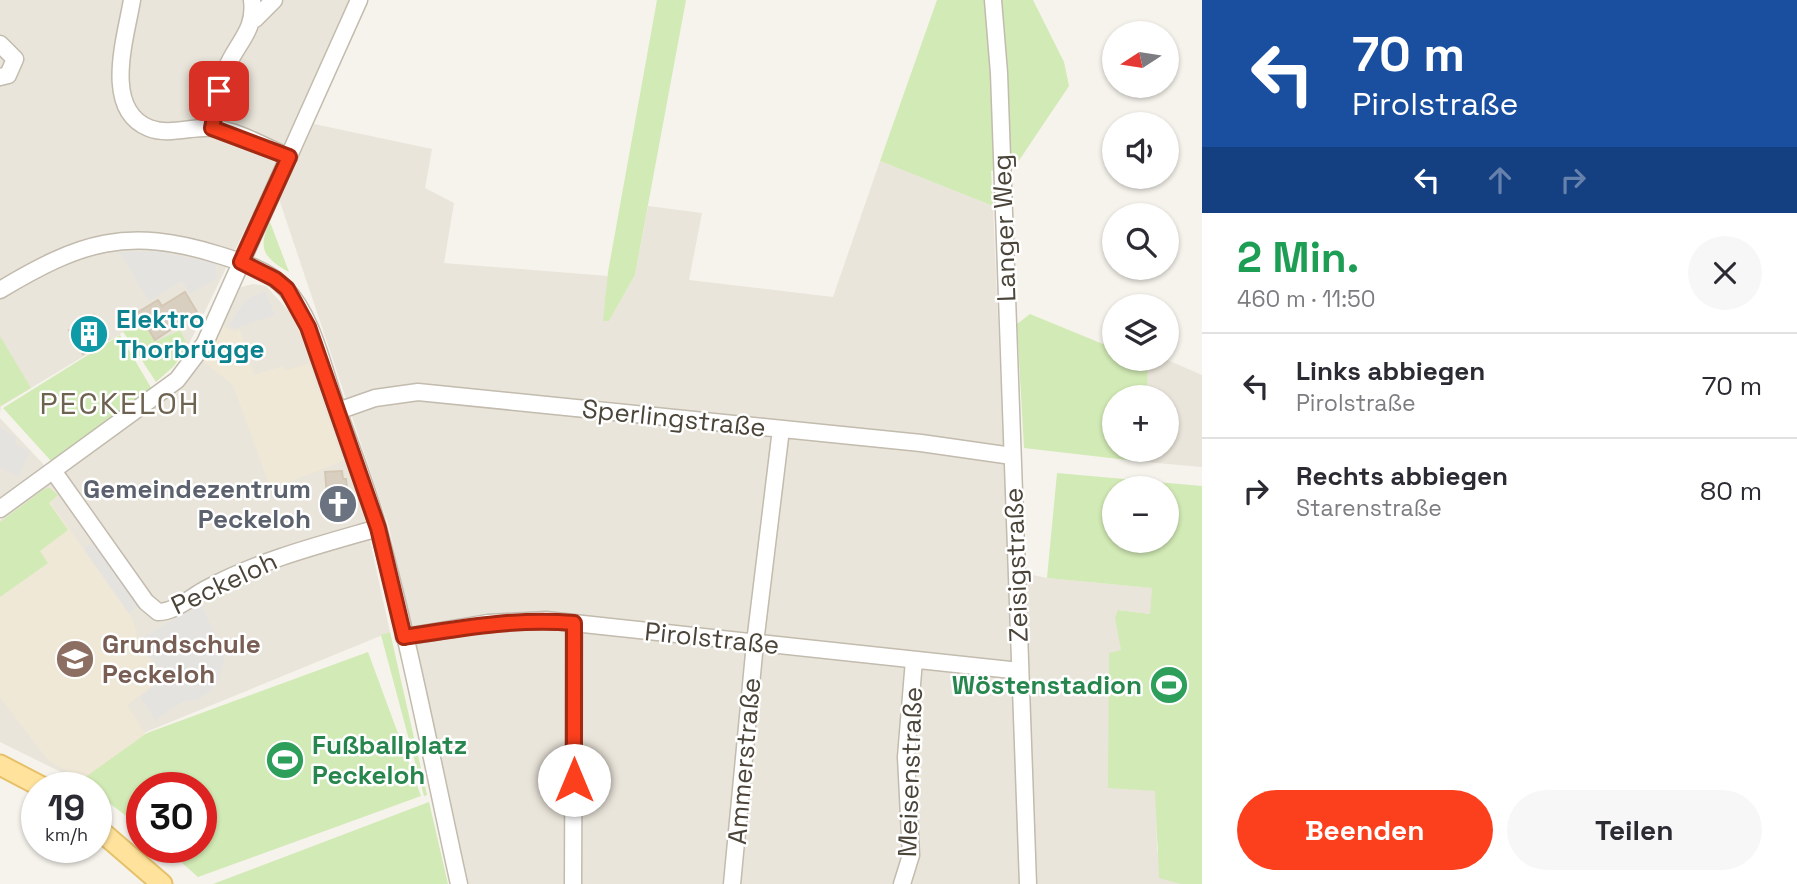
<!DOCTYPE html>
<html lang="de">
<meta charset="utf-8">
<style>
body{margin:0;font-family:"Space Grotesk",sans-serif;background:#f7f7f7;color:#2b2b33;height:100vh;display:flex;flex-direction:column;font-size:26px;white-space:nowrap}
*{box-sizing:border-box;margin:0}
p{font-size:23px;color:#7c7c81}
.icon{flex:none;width:38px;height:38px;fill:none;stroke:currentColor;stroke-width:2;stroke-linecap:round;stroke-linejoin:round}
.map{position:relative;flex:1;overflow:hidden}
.side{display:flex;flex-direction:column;background:#fff;width:595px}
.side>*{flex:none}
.banner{background:#1a4fa0;color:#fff;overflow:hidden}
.needle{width:46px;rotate:258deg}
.fabs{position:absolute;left:1102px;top:21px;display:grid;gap:14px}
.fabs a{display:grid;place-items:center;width:77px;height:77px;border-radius:50%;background:#fff;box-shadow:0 2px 5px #0004;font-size:35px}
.speed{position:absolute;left:21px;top:772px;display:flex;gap:14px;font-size:35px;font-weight:700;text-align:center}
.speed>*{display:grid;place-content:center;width:91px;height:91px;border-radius:50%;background:#fff;box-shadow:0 2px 5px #0004;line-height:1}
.speed small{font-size:18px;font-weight:400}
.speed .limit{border:10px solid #d22;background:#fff;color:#111}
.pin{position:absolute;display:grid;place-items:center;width:60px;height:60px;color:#fff;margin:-30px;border-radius:14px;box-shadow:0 4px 10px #0006}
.me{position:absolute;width:77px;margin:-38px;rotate:0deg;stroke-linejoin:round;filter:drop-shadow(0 0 5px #0008)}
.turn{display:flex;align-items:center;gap:24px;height:147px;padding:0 35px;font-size:32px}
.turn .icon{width:91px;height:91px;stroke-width:2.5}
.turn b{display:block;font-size:49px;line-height:60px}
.lanes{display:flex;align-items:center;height:66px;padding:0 35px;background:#0003;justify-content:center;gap:35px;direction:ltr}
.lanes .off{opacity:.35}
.round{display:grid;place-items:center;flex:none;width:74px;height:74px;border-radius:37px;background:#f7f7f7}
.summary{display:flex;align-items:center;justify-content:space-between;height:119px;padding:0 35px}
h1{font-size:42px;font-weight:700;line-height:52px;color:#1e9e55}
.button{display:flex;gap:14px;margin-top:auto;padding:14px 35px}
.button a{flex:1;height:80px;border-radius:42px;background:#fc3f1d;color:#fff;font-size:28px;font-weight:700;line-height:80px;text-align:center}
.button a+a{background:#f7f7f7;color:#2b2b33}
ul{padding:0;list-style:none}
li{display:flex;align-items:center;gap:21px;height:105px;padding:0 35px;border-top:2px solid #e1e1e2}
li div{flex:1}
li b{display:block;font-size:26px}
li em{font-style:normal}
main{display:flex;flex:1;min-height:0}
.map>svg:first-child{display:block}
.residential{fill:#eae5da}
.education{fill:#efe8d6}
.green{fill:#d2eab5;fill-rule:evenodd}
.parking{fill:#e5e3e0}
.building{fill:#d8cfc1;stroke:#d3c7b4;stroke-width:2}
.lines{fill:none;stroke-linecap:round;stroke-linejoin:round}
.minor-casing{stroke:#c2bbae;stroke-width:19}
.major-casing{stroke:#e6c16a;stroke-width:23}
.minor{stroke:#fff;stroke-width:16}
.major{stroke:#ffe39c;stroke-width:19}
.route-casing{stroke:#a42913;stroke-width:18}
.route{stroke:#fc3f1d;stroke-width:12}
.labels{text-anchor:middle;stroke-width:5;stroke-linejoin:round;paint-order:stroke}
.street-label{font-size:26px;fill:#4b4439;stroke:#fff}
.culture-label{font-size:26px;font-weight:bold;fill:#0d838f;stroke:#fff;text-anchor:start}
.worship-label{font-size:26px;font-weight:bold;fill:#5b616d;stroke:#fff;text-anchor:end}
.education-label{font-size:26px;font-weight:bold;fill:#785e54;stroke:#fff;text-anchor:start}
.leisure-label{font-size:26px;font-weight:bold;fill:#27864d;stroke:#fff;text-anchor:end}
.quarter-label{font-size:30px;letter-spacing:2px;fill:#6e6250;stroke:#fff}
</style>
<main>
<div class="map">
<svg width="1202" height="884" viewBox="0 0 1202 884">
<rect width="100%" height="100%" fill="#f6f3ec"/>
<path class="residential" d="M 0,0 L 353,0 L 298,121 L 188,346 L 179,330 L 155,343 L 139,318 L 119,335 L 1,406 L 0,414 Z
M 314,124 L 432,149 L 425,188 L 454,203 L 444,263 L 608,276 L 604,321 L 609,321 L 635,275 L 648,206 L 702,213 L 689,280 L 833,297 L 880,161 L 993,206 L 1009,570 L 1047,578 L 1153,588 L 1150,614 L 1118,610 L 1121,650 L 1108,787 L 1156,791 L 1157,852 L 1181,884 L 466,884 L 389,527 L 279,199 Z
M 253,284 L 266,286 L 296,319 L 364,514 L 390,632 L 146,732 L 79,781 L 0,742 L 0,520 L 179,389 L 199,367 L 241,287 Z
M 1148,359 L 1165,359 L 1202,375 L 1202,467 L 1145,462 L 1145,450 L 1167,450 L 1167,397 L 1147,397 Z
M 0,418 L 45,466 L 0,498 Z"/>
<path class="education" d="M 223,326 L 234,332 L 240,330 L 254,375 L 283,366 L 285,371 L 309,363 L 343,461 L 271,489 L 233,385 L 203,361 Z
M 51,488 L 59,495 L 51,503 L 133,620 L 138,641 L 163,678 L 127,705 L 149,740 L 96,788 L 48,760 L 0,697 L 0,521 L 44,489 Z"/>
<path class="green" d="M 657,0 L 686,0 L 635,275 L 609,321 L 603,321 L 608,272 Z
M 937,0 L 1033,0 L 1064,62 L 1069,86 L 1014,168 L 991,171 L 993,206 L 880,161 Z
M 270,222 L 289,272 C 264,258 257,249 270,222 Z
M 1030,314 L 1115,349 L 1115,359 L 1139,359 L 1148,363 L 1147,397 L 1115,397 L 1115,450 L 1145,450 L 1145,462 L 1024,448 L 1017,324 Z
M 139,317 L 155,342 L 180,330 L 188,346 L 174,366 L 156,382 L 122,330 Z
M 120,335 L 153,391 L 51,461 L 3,408 Z
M 0,336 L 31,388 L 1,406 L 0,404 Z
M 1057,473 L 1202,486 L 1202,884 L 1181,884 L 1159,878 L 1155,791 L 1108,788 L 1109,653 L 1121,650 L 1115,618 L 1118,610 L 1150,614 L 1152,588 L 1047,578 ZM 1115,488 L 1167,488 L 1167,541 L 1115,541 Z
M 50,488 L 58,495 L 49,503 L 68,530 L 40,551 L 48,563 L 0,597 L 0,522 L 44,489 Z
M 390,632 L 427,795 L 424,796 L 381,635 Z
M 368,652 L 421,796 L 198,877 L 164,847 L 201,847 L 201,788 L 142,788 L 142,828 L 96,793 L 96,788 L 89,787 L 80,781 L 147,733 Z
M 429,802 L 448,884 L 213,884 Z"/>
<path class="parking" d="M 157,251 L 215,263 L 217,278 L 190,294 L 182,281 L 149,301 L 119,252 Z
M 265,291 L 275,315 L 234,329 L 229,325 L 246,299 Z
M 0,427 L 16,437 L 15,444 L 30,451 L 19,477 L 0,468 Z
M 93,542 L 138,606 L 129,613 L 84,549 Z
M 201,603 L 225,658 L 220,679 L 210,692 L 197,700 L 184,701 L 155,720 L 140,697 L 165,677 L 139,640 Z"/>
<path class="building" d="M 185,292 L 197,312 L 155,340 L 138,312 L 158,300 L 162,306 Z
M 94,315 L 108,339 L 83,354 L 69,330 Z
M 342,471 L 343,479 L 346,479 L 350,516 L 329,518 L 325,472 Z"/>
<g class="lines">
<g class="minor-casing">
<path id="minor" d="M 132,0 C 126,37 102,109 149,128 C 169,136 193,126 213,128 C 239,131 265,147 289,157
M 993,0 L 999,73 L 1028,884
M 255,19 L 274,0
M 0,44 L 15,59 L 8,75 L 0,77
M 212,128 C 213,108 218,87 226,69 C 237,42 256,31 252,0
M 0,290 C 80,242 127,226 219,255 C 242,262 268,270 285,288 C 314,318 323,370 337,408 C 351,448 367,488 378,528 C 410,645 433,766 459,884
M 338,411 L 375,398 L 418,392 L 921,443 L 1012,456
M 54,472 L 146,602 L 158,612 C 175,612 191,597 206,589 C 260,560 319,545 378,528
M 0,509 L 177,380 L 205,343 L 359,0
M 404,637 L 488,623 L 546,620 L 1020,671
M 573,884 L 574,623
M 732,884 L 755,643 L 781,429
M 902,884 L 911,855 L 906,757 L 914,660"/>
</g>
<g class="major-casing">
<path id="major" d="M 0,765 L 44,788
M 96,827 L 162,884"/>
</g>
<use href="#minor" class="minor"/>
<use href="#major" class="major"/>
</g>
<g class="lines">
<g class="route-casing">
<path id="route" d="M 219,91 L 212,128 L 289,157 L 241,262 L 275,279 L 287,289 L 308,327 L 378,528 L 404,637 C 462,628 516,618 574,623 L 574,780"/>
</g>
<use href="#route" class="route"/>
</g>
<defs>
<g id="building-disc" transform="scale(2.0125)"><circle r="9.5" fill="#0f9aa8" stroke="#fff"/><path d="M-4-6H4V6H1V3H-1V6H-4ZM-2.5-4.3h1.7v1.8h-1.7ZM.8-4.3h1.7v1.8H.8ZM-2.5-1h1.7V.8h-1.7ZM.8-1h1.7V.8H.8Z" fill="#fff"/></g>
<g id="church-disc" transform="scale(2.0125)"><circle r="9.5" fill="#6b7280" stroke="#fff"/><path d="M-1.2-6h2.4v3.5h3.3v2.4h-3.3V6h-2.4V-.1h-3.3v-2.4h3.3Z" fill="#fff"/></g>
<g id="school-disc" transform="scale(2.0125)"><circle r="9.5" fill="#8d6e63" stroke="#fff"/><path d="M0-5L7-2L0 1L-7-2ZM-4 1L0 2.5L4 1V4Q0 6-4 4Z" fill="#fff"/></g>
<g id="stadium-disc" transform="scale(2.0125)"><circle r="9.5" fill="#2e9e5b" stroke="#fff"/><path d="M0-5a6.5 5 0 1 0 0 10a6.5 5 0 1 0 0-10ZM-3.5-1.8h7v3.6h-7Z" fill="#fff"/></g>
</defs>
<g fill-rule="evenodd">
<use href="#building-disc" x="89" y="334"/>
<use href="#church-disc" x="338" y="504"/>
<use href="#school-disc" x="75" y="659"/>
<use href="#stadium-disc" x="1169" y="685"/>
<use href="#stadium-disc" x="285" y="760"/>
</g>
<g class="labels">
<g class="street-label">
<text transform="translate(1004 228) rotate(-92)" y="9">Langer Weg</text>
<text transform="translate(674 418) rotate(6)" y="9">Sperlingstraße</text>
<text transform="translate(1016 565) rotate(-92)" y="9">Zeisigstraße</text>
<text transform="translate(224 583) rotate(-25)" y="9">Peckeloh</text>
<text transform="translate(712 638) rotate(6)" y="9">Pirolstraße</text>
<text transform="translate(744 761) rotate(-85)" y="9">Ammerstraße</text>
<text transform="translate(910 772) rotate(-88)" y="9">Meisenstraße</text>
</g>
<g class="culture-label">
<text x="116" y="328">Elektro<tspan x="116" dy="30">Thorbrügge</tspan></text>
</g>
<g class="worship-label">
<text x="311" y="498">Gemeindezentrum<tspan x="311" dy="30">Peckeloh</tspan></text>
</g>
<g class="education-label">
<text x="102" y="653">Grundschule<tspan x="102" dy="30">Peckeloh</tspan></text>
</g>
<g class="leisure-label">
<text x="1142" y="694">Wöstenstadion</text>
<text x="312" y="754" text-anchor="start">Fußballplatz<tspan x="312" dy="30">Peckeloh</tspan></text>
</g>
<g class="quarter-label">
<text x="120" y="414">PECKELOH</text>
</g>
</g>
</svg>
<div class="fabs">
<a><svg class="needle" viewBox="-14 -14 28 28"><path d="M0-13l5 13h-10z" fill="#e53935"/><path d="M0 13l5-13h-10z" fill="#7c7c81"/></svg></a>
<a><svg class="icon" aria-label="sound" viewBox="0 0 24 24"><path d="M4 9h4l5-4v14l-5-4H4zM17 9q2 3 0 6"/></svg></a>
<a><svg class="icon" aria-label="search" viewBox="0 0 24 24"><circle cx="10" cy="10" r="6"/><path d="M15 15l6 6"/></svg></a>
<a><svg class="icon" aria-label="layers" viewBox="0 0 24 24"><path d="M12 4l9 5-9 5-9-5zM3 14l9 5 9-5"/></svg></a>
<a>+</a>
<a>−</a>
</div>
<div class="speed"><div>19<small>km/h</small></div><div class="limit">30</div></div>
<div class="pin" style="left:219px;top:91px;background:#d93025"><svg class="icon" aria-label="arrive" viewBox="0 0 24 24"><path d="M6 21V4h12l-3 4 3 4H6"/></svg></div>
<svg class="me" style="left:574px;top:780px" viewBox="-20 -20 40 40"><circle r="19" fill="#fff"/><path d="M0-13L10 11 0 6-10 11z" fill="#fc3f1d"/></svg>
</div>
<section class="side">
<div class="banner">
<div class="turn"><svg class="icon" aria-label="left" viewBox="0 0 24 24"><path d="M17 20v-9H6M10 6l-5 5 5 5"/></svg><div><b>70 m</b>Pirolstraße</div></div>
<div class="lanes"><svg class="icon" aria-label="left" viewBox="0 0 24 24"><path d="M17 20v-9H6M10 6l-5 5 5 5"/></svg><svg class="icon off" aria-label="ahead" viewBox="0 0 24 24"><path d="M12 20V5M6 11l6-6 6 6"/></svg><svg class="icon off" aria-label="right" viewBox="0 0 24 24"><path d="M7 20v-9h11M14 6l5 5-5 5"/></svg></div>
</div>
<div class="summary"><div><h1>2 Min.</h1><p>460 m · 11:50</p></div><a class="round"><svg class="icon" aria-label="close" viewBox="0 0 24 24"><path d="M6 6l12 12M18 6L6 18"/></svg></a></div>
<ul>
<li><svg class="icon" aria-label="left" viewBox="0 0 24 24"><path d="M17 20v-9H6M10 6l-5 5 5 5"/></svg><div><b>Links abbiegen</b><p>Pirolstraße</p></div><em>70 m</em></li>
<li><svg class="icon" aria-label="right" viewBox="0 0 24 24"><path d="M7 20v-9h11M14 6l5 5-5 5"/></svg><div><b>Rechts abbiegen</b><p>Starenstraße</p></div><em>80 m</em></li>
</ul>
<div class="button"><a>Beenden</a><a>Teilen</a></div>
</section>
</main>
